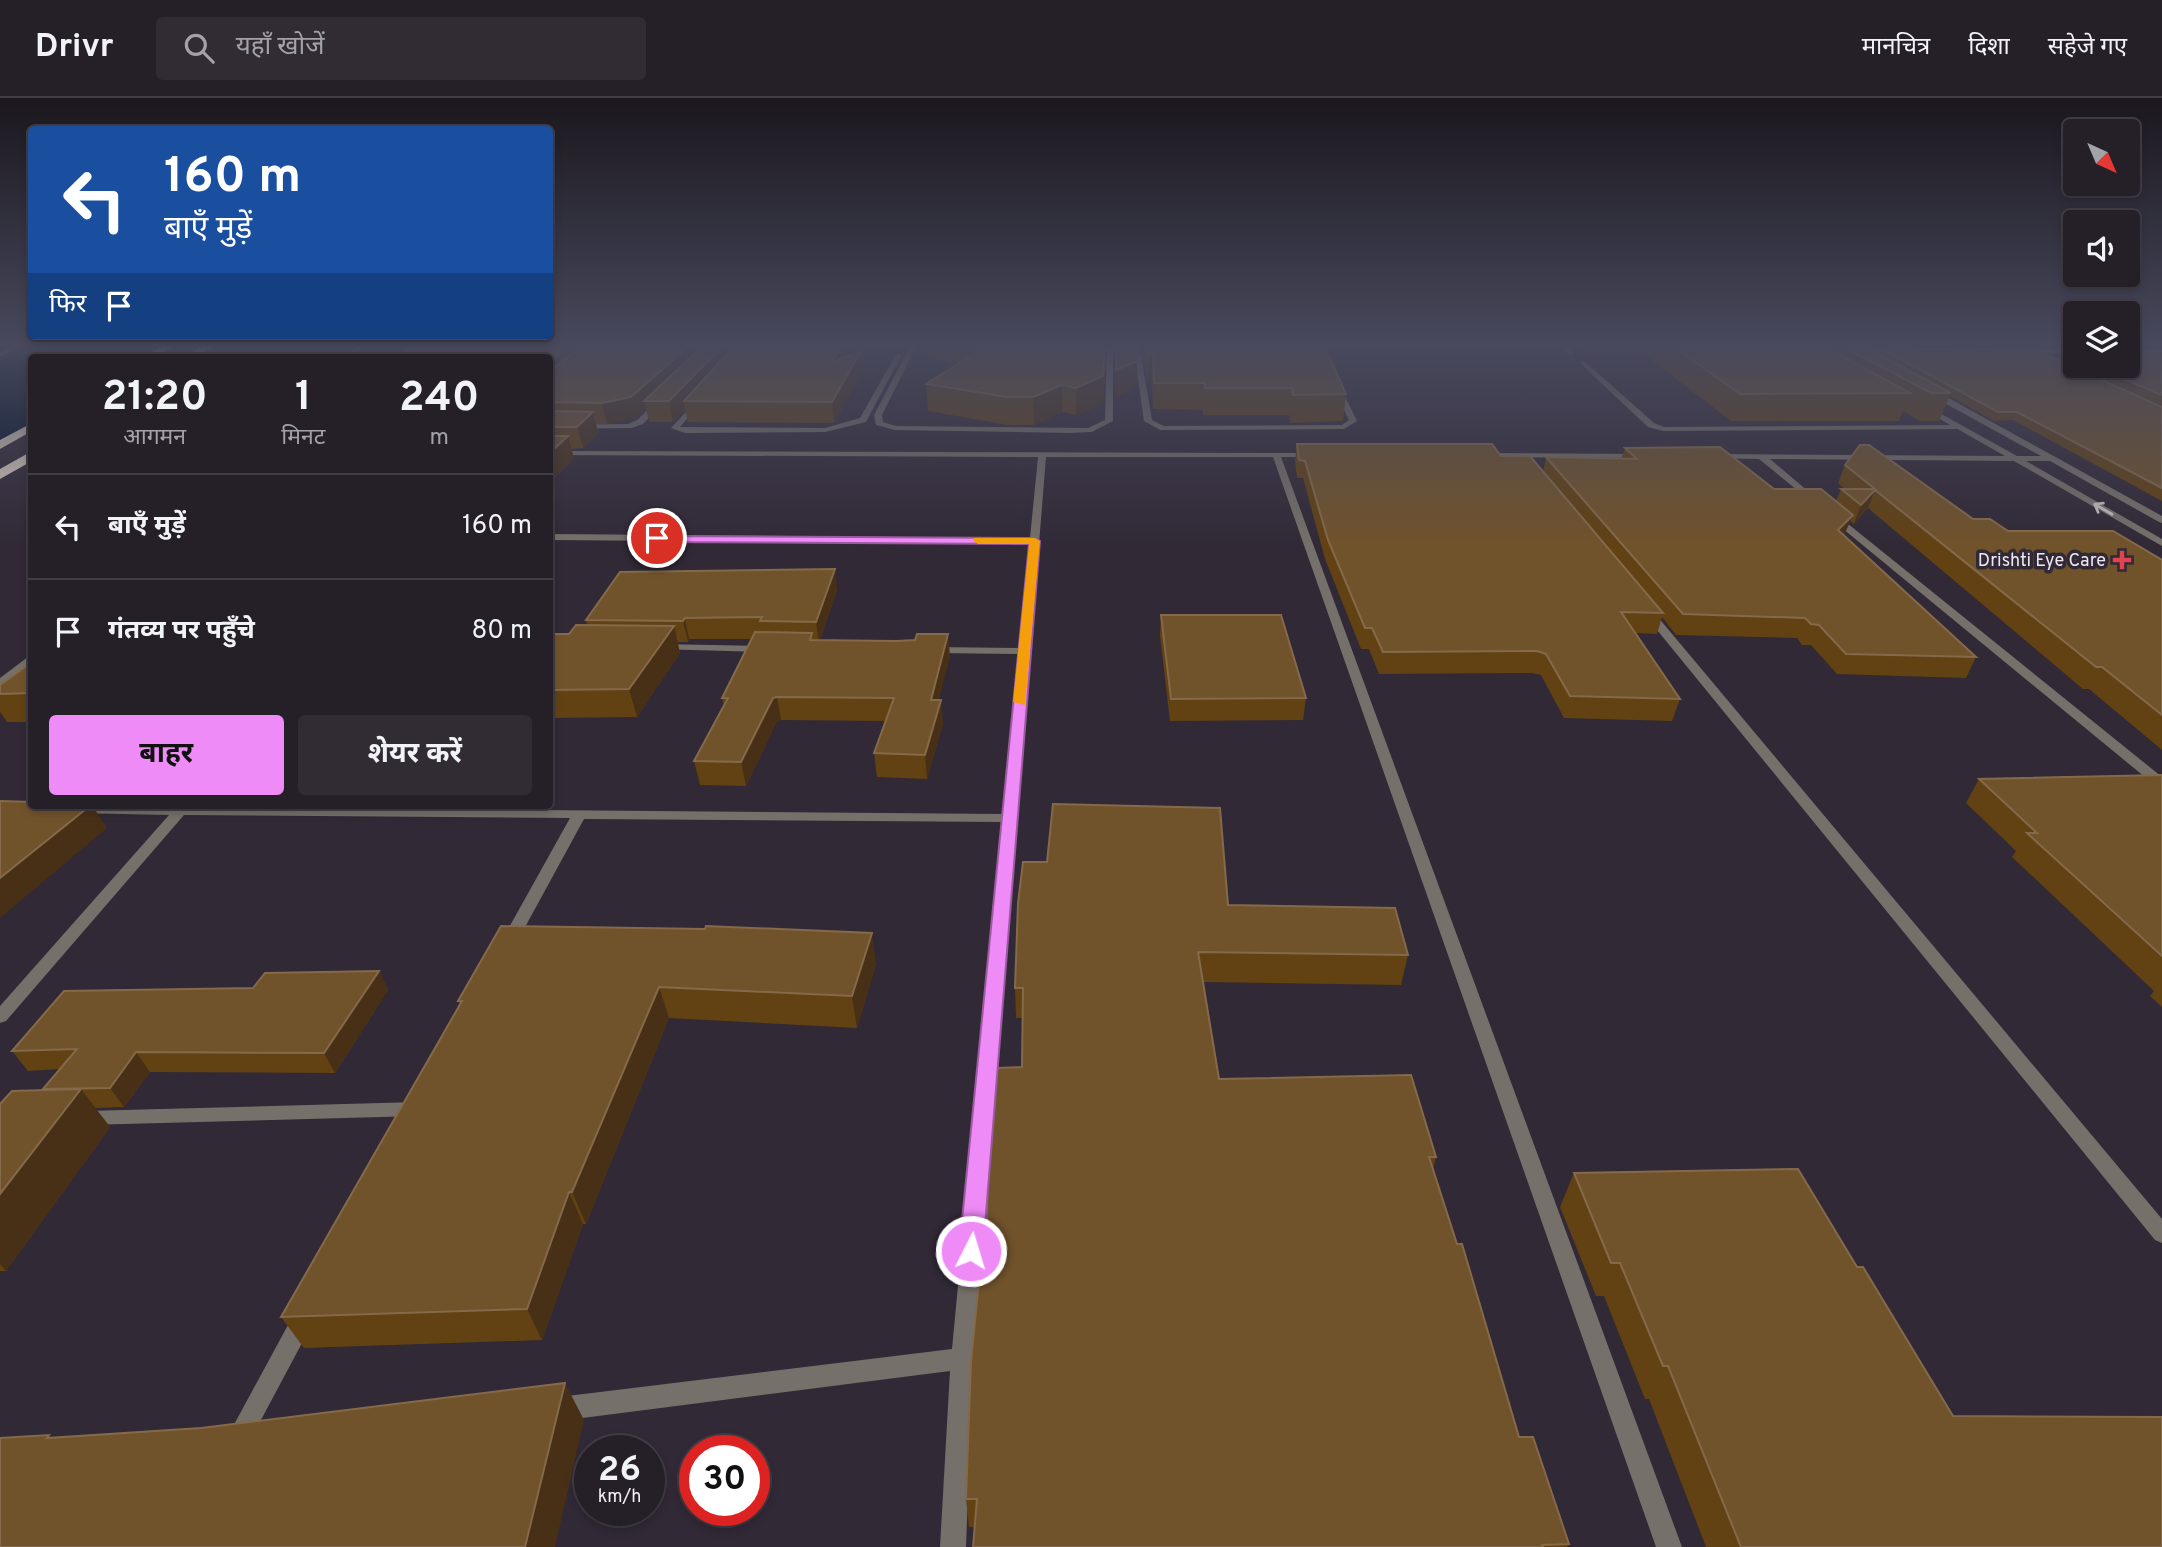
<!DOCTYPE html>
<html lang="hi">
<meta charset="utf-8">
<style>
body{margin:0;font-family:Overpass,"Noto Sans Devanagari",sans-serif;background:#312c34;color:#f1f3f6;height:100vh;display:flex;flex-direction:column;font-size:26px;white-space:nowrap}
*{box-sizing:border-box;margin:0}
p{font-size:23px;color:#a3a2a8}
.icon{flex:none;width:38px;height:38px;fill:none;stroke:currentColor;stroke-width:2;stroke-linecap:round;stroke-linejoin:round}
.map{position:relative;flex:1;overflow:hidden}
.side{position:absolute;left:28px;top:256px;width:525px;height:455px;display:flex;flex-direction:column;background:#251f28;border-radius:7px;box-shadow:0 4px 10px #0003,0 0 0 2px #423d45}
.side>*{flex:none}
.banner{position:absolute;left:28px;top:28px;width:525px;height:214px;border-radius:7px;box-shadow:0 4px 10px #0003,0 0 0 2px #423d45;background:#1a4fa0;color:#fff;overflow:hidden}
.needle{width:46px;rotate:136deg}
.fabs{position:absolute;left:2063px;top:21px;display:grid;gap:14px}
.fabs a{display:grid;place-items:center;width:77px;height:77px;border-radius:7px;background:#251f28;box-shadow:0 4px 10px #0003,0 0 0 2px #423d45;font-size:35px}
.speed{position:absolute;left:574px;top:1337px;display:flex;gap:14px;font-size:35px;font-weight:700;text-align:center}
.speed>*{display:grid;place-content:center;width:91px;height:91px;border-radius:50%;background:#251f28;box-shadow:0 4px 10px #0003,0 0 0 2px #423d45;line-height:1}
.speed small{font-size:18px;font-weight:400}
.speed .limit{border:10px solid #d22;background:#fff;color:#111}
.pin{position:absolute;display:grid;place-items:center;width:60px;height:60px;color:#fff;margin:-30px;border:4px solid #fff;border-radius:50%;box-shadow:0 2px 7px #0007}
.me{position:absolute;width:77px;margin:-38px;rotate:5deg;stroke-linejoin:round;filter:drop-shadow(0 0 5px #0008)}
.turn{display:flex;align-items:center;gap:24px;height:147px;padding:0 21px;font-size:32px}
.turn .icon{width:91px;height:91px;stroke-width:2.5}
.turn b{display:block;font-size:49px;line-height:60px}
.then{display:flex;align-items:center;height:66px;padding:0 21px;background:#0003;gap:14px;font-size:26px}
.eta{display:flex;justify-content:space-evenly;align-items:center;height:119px;text-align:center}
.eta b{font-size:42px;font-weight:700;line-height:49px}
.button{display:flex;gap:14px;margin-top:auto;padding:14px 21px}
.button a{flex:1;height:80px;border-radius:7px;background:#ef8bf7;color:#111;font-size:28px;font-weight:700;line-height:80px;text-align:center}
.button a+a{background:#312c34;color:#f1f3f6}
ul{padding:0;list-style:none}
li{display:flex;align-items:center;gap:21px;height:105px;padding:0 21px;border-top:2px solid #423d45}
li div{flex:1}
li b{display:block;font-size:26px}
li em{font-style:normal}
header{display:flex;align-items:center;gap:42px;box-sizing:border-box;height:98px;padding:0 35px;background:#251f28;border-bottom:2px solid #423d45}
header strong{font-size:33px}
nav{display:flex;gap:38px;margin-inline-start:auto;font-size:24px}
.search{width:490px;height:63px;background:#312c34;display:flex;align-items:center;gap:18px;box-sizing:border-box;padding:0 24px;border-radius:7px;color:#a3a2a8;font-size:26px}
.map>svg:first-child{display:block}
.water{fill:#00122a}
.lines{fill:none;stroke-linecap:round;stroke-linejoin:round}
.service{fill:#76706a;fill-rule:evenodd}
.minor{fill:#76706a;fill-rule:evenodd}
.tertiary{fill:#76706a;fill-rule:evenodd}
.motorway{fill:#dccfbf;fill-rule:evenodd}
.wall{fill:#624113}
.shaded-wall{fill:#483017}
.building{fill:#71532b;stroke:#846a4a;stroke-width:2}
.oneway{stroke:#c4bfc2}
.route{fill:#ef8bf7;stroke:#9b5aa1;stroke-width:2}
.slow{fill:#f59e0b}
.health-dot{fill:#e0444e;stroke:#312936;stroke-width:2.5}
.labels{text-anchor:middle;stroke-width:7;stroke-linejoin:round;paint-order:stroke}
.far-poi-label{font-size:18px;fill:#eee9f1;stroke:#312936;text-anchor:end}
</style>
<header>
<strong>Drivr</strong>
<div class="search"><svg class="icon" aria-label="search" viewBox="0 0 24 24"><circle cx="10" cy="10" r="6"/><path d="M15 15l6 6"/></svg>यहाँ खोजें</div>
<nav><a>मानचित्र</a><a>दिशा</a><a>सहेजे गए</a></nav>
</header>
<div class="map">
<svg width="2162" height="1449" viewBox="0 0 2162 1449">
<rect width="100%" height="100%" fill="#312936"/>
<path class="water" d="M 37,245 L 182,245 L 157,259 L 32,259 L 31,333 L 0,351 L 0,263 Z"/>
<g class="lines">
<path class="service" d="M 359,245 L 366,245 L 353,259 L 346,259 Z
M 1556,245 L 1563,245 L 1575,256 L 1570,257 Z
M 1580,263 L 1584,263 L 1654,325 L 1664,329 L 1959,327 L 1963,329 L 1959,331 L 1663,333 L 1648,329 L 1580,265 Z
M 32,556 L 32,565 L 0,590 L 0,580 Z"/>
<path class="minor" d="M 912,245 L 918,245 L 882,317 L 883,324 L 896,328 L 1088,330 L 1105,322 L 1107,245 L 1113,245 L 1113,323 L 1092,334 L 1069,335 L 895,332 L 876,327 L 874,317 Z
M 1133,245 L 1139,245 L 1152,322 L 1164,328 L 1342,327 L 1349,322 L 1333,290 L 1337,288 L 1341,290 L 1357,323 L 1344,331 L 1160,332 L 1144,323 Z
M 1853,249 L 1899,250 L 1902,252 L 1899,254 L 1851,252 Z
M 1975,250 L 2076,251 L 2076,255 L 1973,253 Z
M 2128,251 L 2162,251 L 2162,255 L 2128,255 Z
M 898,256 L 901,258 L 866,324 L 825,334 L 685,335 L 671,330 L 698,301 L 702,303 L 680,329 L 825,330 L 860,320 L 895,258 Z
M 1930,293 L 1936,293 L 2162,418 L 2162,425 L 2159,424 L 2050,363 L 2026,363 L 2162,441 L 2162,448 L 2014,363 L 1770,361 L 1816,400 L 1817,402 L 1813,405 L 1759,361 L 1713,360 L 1709,358 L 1713,356 L 2005,358 L 1924,312 L 1923,310 L 1927,308 L 2017,358 L 2041,358 L 1930,297 Z
M 658,302 L 665,304 L 643,326 L 632,330 L 550,331 L 550,327 L 628,326 L 637,322 Z
M 550,353 L 1318,355 L 1318,359 L 1281,359 L 1682,1449 L 1656,1449 L 1273,359 L 1046,359 L 973,1261 L 966,1449 L 940,1449 L 950,1273 L 559,1323 L 551,1319 L 547,1311 L 551,1303 L 559,1299 L 952,1251 L 1002,724 L 584,721 L 518,842 L 516,846 L 504,846 L 502,842 L 570,720 L 184,717 L 6,923 L 0,925 L 0,908 L 169,717 L 73,715 L 71,712 L 73,709 L 78,708 L 1003,716 L 1019,556 L 932,555 L 926,552 L 932,549 L 1019,550 L 1029,446 L 550,442 L 550,436 L 1030,440 L 1038,359 L 550,357 Z
M 1479,355 L 1640,356 L 1644,358 L 1640,360 L 1482,359 L 1479,359 Z
M 1831,417 L 1837,417 L 2162,679 L 2162,690 L 2157,689 L 1831,421 Z
M 1648,511 L 1652,512 L 2162,1121 L 2162,1145 L 2155,1142 L 1644,516 L 1644,512 Z
M 659,546 L 765,548 L 771,551 L 765,554 L 655,551 L 655,547 Z
M 417,1004 L 424,1006 L 426,1011 L 424,1016 L 417,1018 L 86,1027 L 79,1025 L 77,1020 L 79,1015 L 86,1013 Z
M 302,1213 L 310,1216 L 313,1223 L 310,1230 L 247,1348 L 239,1352 L 231,1348 L 227,1340 L 231,1332 L 294,1216 Z"/>
<path class="tertiary" d="M 19,245 L 27,245 L 0,259 L 0,254 Z"/>
<path class="motorway" d="M 166,245 L 178,245 L 156,259 L 144,259 Z
M 206,245 L 218,245 L 197,259 L 185,259 Z
M 32,325 L 32,333 L 0,351 L 0,342 Z
M 32,353 L 32,363 L 0,381 L 0,371 Z"/>
</g>
<path class="wall" d="M 418,245 L 858,245 L 850,257 L 861,253 L 863,272 L 834,325 L 688,324 L 685,311 L 673,324 L 649,324 L 646,310 L 636,320 L 607,326 L 596,326 L 598,335 L 583,350 L 571,351 L 574,360 L 550,384 L 550,259 Z
M 916,245 L 1107,245 L 1103,305 L 1076,317 L 1062,314 L 1034,327 L 1008,327 L 928,313 L 926,286 L 955,268 L 917,253 Z
M 1140,245 L 1317,245 L 1346,296 L 1343,323 L 1290,325 L 1289,317 L 1203,317 L 1203,312 L 1153,311 L 1152,282 L 1148,284 Z
M 1576,245 L 1858,245 L 1878,256 L 1880,250 L 2056,261 L 2060,253 L 2076,253 L 2076,268 L 2128,268 L 2162,254 L 2162,308 L 2060,263 L 2162,309 L 2162,403 L 2013,322 L 1994,323 L 1950,298 L 1939,323 L 1920,323 L 1903,313 L 1899,323 L 1731,323 L 1644,256 L 1588,256 Z
M 1297,346 L 1501,358 L 1543,374 L 1546,359 L 1621,361 L 1625,350 L 1774,391 L 1836,403 L 1841,391 L 1845,391 L 1838,385 L 1845,367 L 1973,421 L 2008,433 L 2162,462 L 2162,652 L 2089,591 L 2083,591 L 1868,410 L 1854,426 L 1850,423 L 1844,437 L 1976,559 L 1966,580 L 1837,576 L 1811,547 L 1802,547 L 1797,540 L 1676,537 L 1662,519 L 1657,536 L 1635,535 L 1680,601 L 1672,623 L 1564,620 L 1541,577 L 1531,575 L 1379,576 L 1369,551 L 1361,551 L 1325,461 L 1303,380 L 1297,380 L 1295,363 Z
M 837,492 L 820,542 L 950,558 L 938,602 L 943,625 L 927,681 L 877,679 L 874,655 L 886,623 L 781,622 L 777,623 L 746,688 L 700,687 L 694,663 L 724,608 L 722,600 L 752,541 L 689,541 L 688,544 L 677,544 L 680,555 L 637,619 L 550,620 L 550,536 L 569,536 L 587,527 L 586,522 Z
M 1161,517 L 1306,600 L 1303,622 L 1170,623 L 1160,538 Z
M 32,564 L 32,624 L 7,624 L 0,614 L 0,587 Z
M 2162,677 L 2162,909 L 2150,898 L 2154,893 L 2012,759 L 2016,753 L 1966,705 L 1979,681 Z
M 1047,764 L 1228,807 L 1408,857 L 1401,887 L 1203,884 L 1219,981 L 1436,1059 L 1433,1072 L 1519,1339 L 1569,1446 L 1567,1449 L 973,1449 L 975,1429 L 969,1429 L 966,1401 L 986,1154 L 1022,969 L 1023,920 L 1016,920 L 1015,890 Z
M 876,866 L 857,930 L 669,920 L 586,1126 L 583,1126 L 542,1242 L 304,1250 L 281,1219 L 460,907 L 458,903 Z
M 379,873 L 388,892 L 335,975 L 150,974 L 124,1009 L 95,1010 L 110,1029 L 6,1173 L 0,1173 L 0,1006 L 44,992 L 60,971 L 28,973 L 12,953 L 253,890 Z
M 1574,1075 L 1857,1169 L 1953,1318 L 2162,1449 L 1706,1449 L 1649,1301 L 1645,1301 L 1604,1198 L 1596,1198 L 1560,1109 Z"/>
<path class="shaded-wall" d="M 572,245 L 597,245 L 550,289 L 550,265 Z
M 692,245 L 716,245 L 644,303 L 646,310 L 636,320 L 607,326 L 602,305 Z
M 726,245 L 734,245 L 736,256 L 684,303 L 685,311 L 673,324 L 669,303 Z
M 844,245 L 858,245 L 835,283 L 832,264 Z
M 1105,245 L 1107,245 L 1103,305 L 1076,317 L 1076,290 Z
M 861,253 L 863,272 L 834,325 L 832,304 Z
M 1153,256 L 1152,282 L 1148,284 L 1149,258 Z
M 1137,263 L 1137,289 L 1116,299 L 1116,272 Z
M 1062,287 L 1062,314 L 1034,327 L 1033,299 Z
M 593,314 L 598,335 L 583,350 L 577,329 Z
M 568,338 L 574,360 L 550,384 L 550,355 Z
M 1875,392 L 1868,410 L 1854,426 L 1861,407 Z
M 1853,417 L 1845,435 L 1831,451 L 1838,432 Z
M 835,471 L 837,492 L 819,545 L 816,524 Z
M 685,520 L 689,541 L 688,544 L 683,523 Z
M 674,528 L 680,555 L 637,619 L 629,591 Z
M 948,536 L 950,558 L 933,625 L 931,602 Z
M 777,599 L 781,622 L 777,623 L 746,688 L 741,664 L 773,600 Z
M 941,602 L 943,625 L 927,681 L 925,657 Z
M 91,707 L 92,707 L 107,730 L 0,820 L 0,780 Z
M 872,835 L 876,866 L 857,930 L 852,898 Z
M 379,873 L 388,892 L 335,975 L 324,955 Z
M 659,889 L 669,920 L 586,1126 L 572,1094 Z
M 136,954 L 150,974 L 124,1009 L 110,990 Z
M 81,991 L 110,1029 L 6,1173 L 0,1166 L 0,1096 Z
M 569,1094 L 583,1126 L 542,1242 L 527,1211 Z
M 565,1285 L 584,1322 L 555,1449 L 525,1449 Z"/>
<path class="building" d="M 418,245 L 543,245 L 543,247 L 547,245 L 572,245 L 550,265 L 550,259 L 397,259 Z
M 585,245 L 692,245 L 631,299 L 602,305 L 550,304 L 550,273 Z
M 706,245 L 726,245 L 669,303 L 644,303 Z
M 737,245 L 844,245 L 832,264 L 861,253 L 832,304 L 684,303 Z
M 960,245 L 1105,245 L 1103,278 L 1076,290 L 1062,287 L 1033,299 L 1007,299 L 926,286 L 981,252 Z
M 1116,245 L 1135,245 L 1137,263 L 1116,272 Z
M 1146,245 L 1317,245 L 1320,249 L 1325,249 L 1346,296 L 1293,297 L 1292,290 L 1205,290 L 1205,285 L 1154,285 L 1153,256 L 1149,258 Z
M 1669,245 L 1819,245 L 1910,295 L 1740,296 Z
M 1836,245 L 1858,245 L 1951,295 L 1931,295 Z
M 1880,250 L 2038,253 L 2162,309 L 2162,390 L 2017,314 L 1998,314 Z
M 2060,253 L 2076,253 L 2076,260 Z
M 2128,254 L 2162,254 L 2162,297 L 2093,268 L 2128,268 Z
M 550,313 L 593,314 L 577,329 L 550,329 Z
M 550,338 L 568,338 L 550,355 Z
M 1297,346 L 1492,346 L 1501,358 L 1530,358 L 1663,515 L 1621,514 L 1680,601 L 1570,598 L 1546,556 L 1537,553 L 1383,554 L 1372,530 L 1365,530 L 1328,442 L 1305,363 L 1299,362 Z
M 1860,347 L 1869,347 L 1973,421 L 1990,421 L 2008,433 L 2113,433 L 2162,462 L 2162,617 L 2102,569 L 2096,569 L 1875,392 L 1861,407 L 1841,391 L 1875,391 L 1845,367 Z
M 1720,349 L 1774,391 L 1821,391 L 1853,417 L 1838,432 L 1976,559 L 1846,556 L 1819,527 L 1811,526 L 1805,520 L 1683,516 L 1546,359 L 1637,361 L 1625,350 Z
M 835,471 L 816,524 L 760,523 L 762,519 L 685,520 L 683,523 L 586,522 L 620,474 Z
M 1161,517 L 1281,517 L 1306,600 L 1171,601 Z
M 576,527 L 674,528 L 629,591 L 550,592 L 550,536 L 569,536 Z
M 755,534 L 812,535 L 810,542 L 896,543 L 915,542 L 917,536 L 948,536 L 931,602 L 941,602 L 925,657 L 874,655 L 894,600 L 777,599 L 773,600 L 741,664 L 694,663 L 728,600 L 722,600 Z
M 32,564 L 32,595 L 0,596 L 0,587 Z
M 2162,677 L 2162,858 L 2027,735 L 2037,735 L 1979,681 Z
M 0,703 L 32,704 L 32,707 L 91,707 L 0,780 Z
M 1053,706 L 1220,710 L 1228,807 L 1395,810 L 1408,857 L 1198,854 L 1219,981 L 1411,977 L 1436,1059 L 1429,1059 L 1457,1146 L 1462,1146 L 1519,1339 L 1533,1339 L 1569,1446 L 1542,1447 L 1543,1449 L 973,1449 L 977,1401 L 966,1401 L 971,1263 L 982,1154 L 986,1154 L 989,1035 L 995,970 L 1022,969 L 1023,890 L 1015,890 L 1018,805 L 1023,764 L 1047,764 Z
M 501,828 L 705,831 L 706,828 L 872,835 L 852,898 L 659,889 L 572,1094 L 569,1094 L 527,1211 L 281,1219 L 462,903 L 458,903 Z
M 379,873 L 324,955 L 136,954 L 110,990 L 43,991 L 77,951 L 12,953 L 64,893 L 253,890 L 265,875 Z
M 81,991 L 0,1096 L 0,1006 L 12,993 Z
M 1798,1071 L 1857,1169 L 1863,1169 L 1953,1318 L 2162,1319 L 2162,1449 L 1741,1449 L 1668,1268 L 1663,1268 L 1620,1165 L 1611,1165 L 1574,1075 Z
M 565,1285 L 525,1449 L 0,1449 L 0,1340 L 49,1337 L 47,1340 L 201,1330 Z"/>
<defs><path id="oneway-shaft" d="M-6 0H5M1.5-3L5.5 0L1.5 3" fill="none" stroke-width="1.6" stroke-linecap="round" stroke-linejoin="round" transform="scale(1.75)"/></defs>
<use class="oneway" href="#oneway-shaft" transform="translate(2103 411) rotate(-150)"/>
<linearGradient id="sky" x2="0" y2="1"><stop stop-color="#1b171e"/><stop offset="0.55" stop-color="#48495d"/><stop offset="1" stop-color="#48495d" stop-opacity="0"/></linearGradient>
<rect width="2162" height="448" fill="url(#sky)"/>
<path class="route" d="M 653,438 L 1035,440 L 1040,443 L 983,1153 L 980,1161 L 971,1164 L 963,1161 L 959,1153 L 1029,446 L 657,444 L 652,440 Z"/>
<path class="slow" d="M 974,440 L 1035,440 L 1040,443 L 1025,607 L 1013,604 L 1029,446 L 978,446 L 973,443 Z"/>
<path class="health-dot" d="M2118.5 451.5h7v7h7v7h-7v7h-7v-7h-7v-7h7z"/>
<g class="labels">
<g class="far-poi-label">
<text x="2106" y="468">Drishti Eye Care</text>
</g>
</g>
</svg>
<div class="fabs">
<a><svg class="needle" viewBox="-14 -14 28 28"><path d="M0-13l5 13h-10z" fill="#e53935"/><path d="M0 13l5-13h-10z" fill="#a3a2a8"/></svg></a>
<a><svg class="icon" aria-label="sound" viewBox="0 0 24 24"><path d="M4 9h4l5-4v14l-5-4H4zM17 9q2 3 0 6"/></svg></a>
<a><svg class="icon" aria-label="layers" viewBox="0 0 24 24"><path d="M12 4l9 5-9 5-9-5zM3 14l9 5 9-5"/></svg></a>
</div>
<div class="speed"><div>26<small>km/h</small></div><div class="limit">30</div></div>
<div class="pin" style="left:657px;top:440px;background:#d93025"><svg class="icon" aria-label="arrive" viewBox="0 0 24 24"><path d="M6 21V4h12l-3 4 3 4H6"/></svg></div>
<svg class="me" style="left:971px;top:1153px" viewBox="-20 -20 40 40"><circle r="17" fill="#ef8bf7" stroke="#fff" stroke-width="3"/><path d="M0-11L8 9 0 5-8 9z" fill="#fff"/></svg>
<div class="banner">
<div class="turn"><svg class="icon" aria-label="left" viewBox="0 0 24 24"><path d="M17 20v-9H6M10 6l-5 5 5 5"/></svg><div><b>160 m</b>बाएँ मुड़ें</div></div>
<div class="then">फिर<svg class="icon" aria-label="arrive" viewBox="0 0 24 24"><path d="M6 21V4h12l-3 4 3 4H6"/></svg></div>
</div>
<section class="side">
<div class="eta">
<div><b>21:20</b><p>आगमन</p></div>
<div><b>1</b><p>मिनट</p></div>
<div><b>240</b><p>m</p></div>
</div>
<ul>
<li><svg class="icon" aria-label="left" viewBox="0 0 24 24"><path d="M17 20v-9H6M10 6l-5 5 5 5"/></svg><div><b>बाएँ मुड़ें</b></div><em>160 m</em></li>
<li><svg class="icon" aria-label="arrive" viewBox="0 0 24 24"><path d="M6 21V4h12l-3 4 3 4H6"/></svg><div><b>गंतव्य पर पहुँचे</b></div><em>80 m</em></li>
</ul>
<div class="button"><a>बाहर</a><a>शेयर करें</a></div>
</section>
</div>
